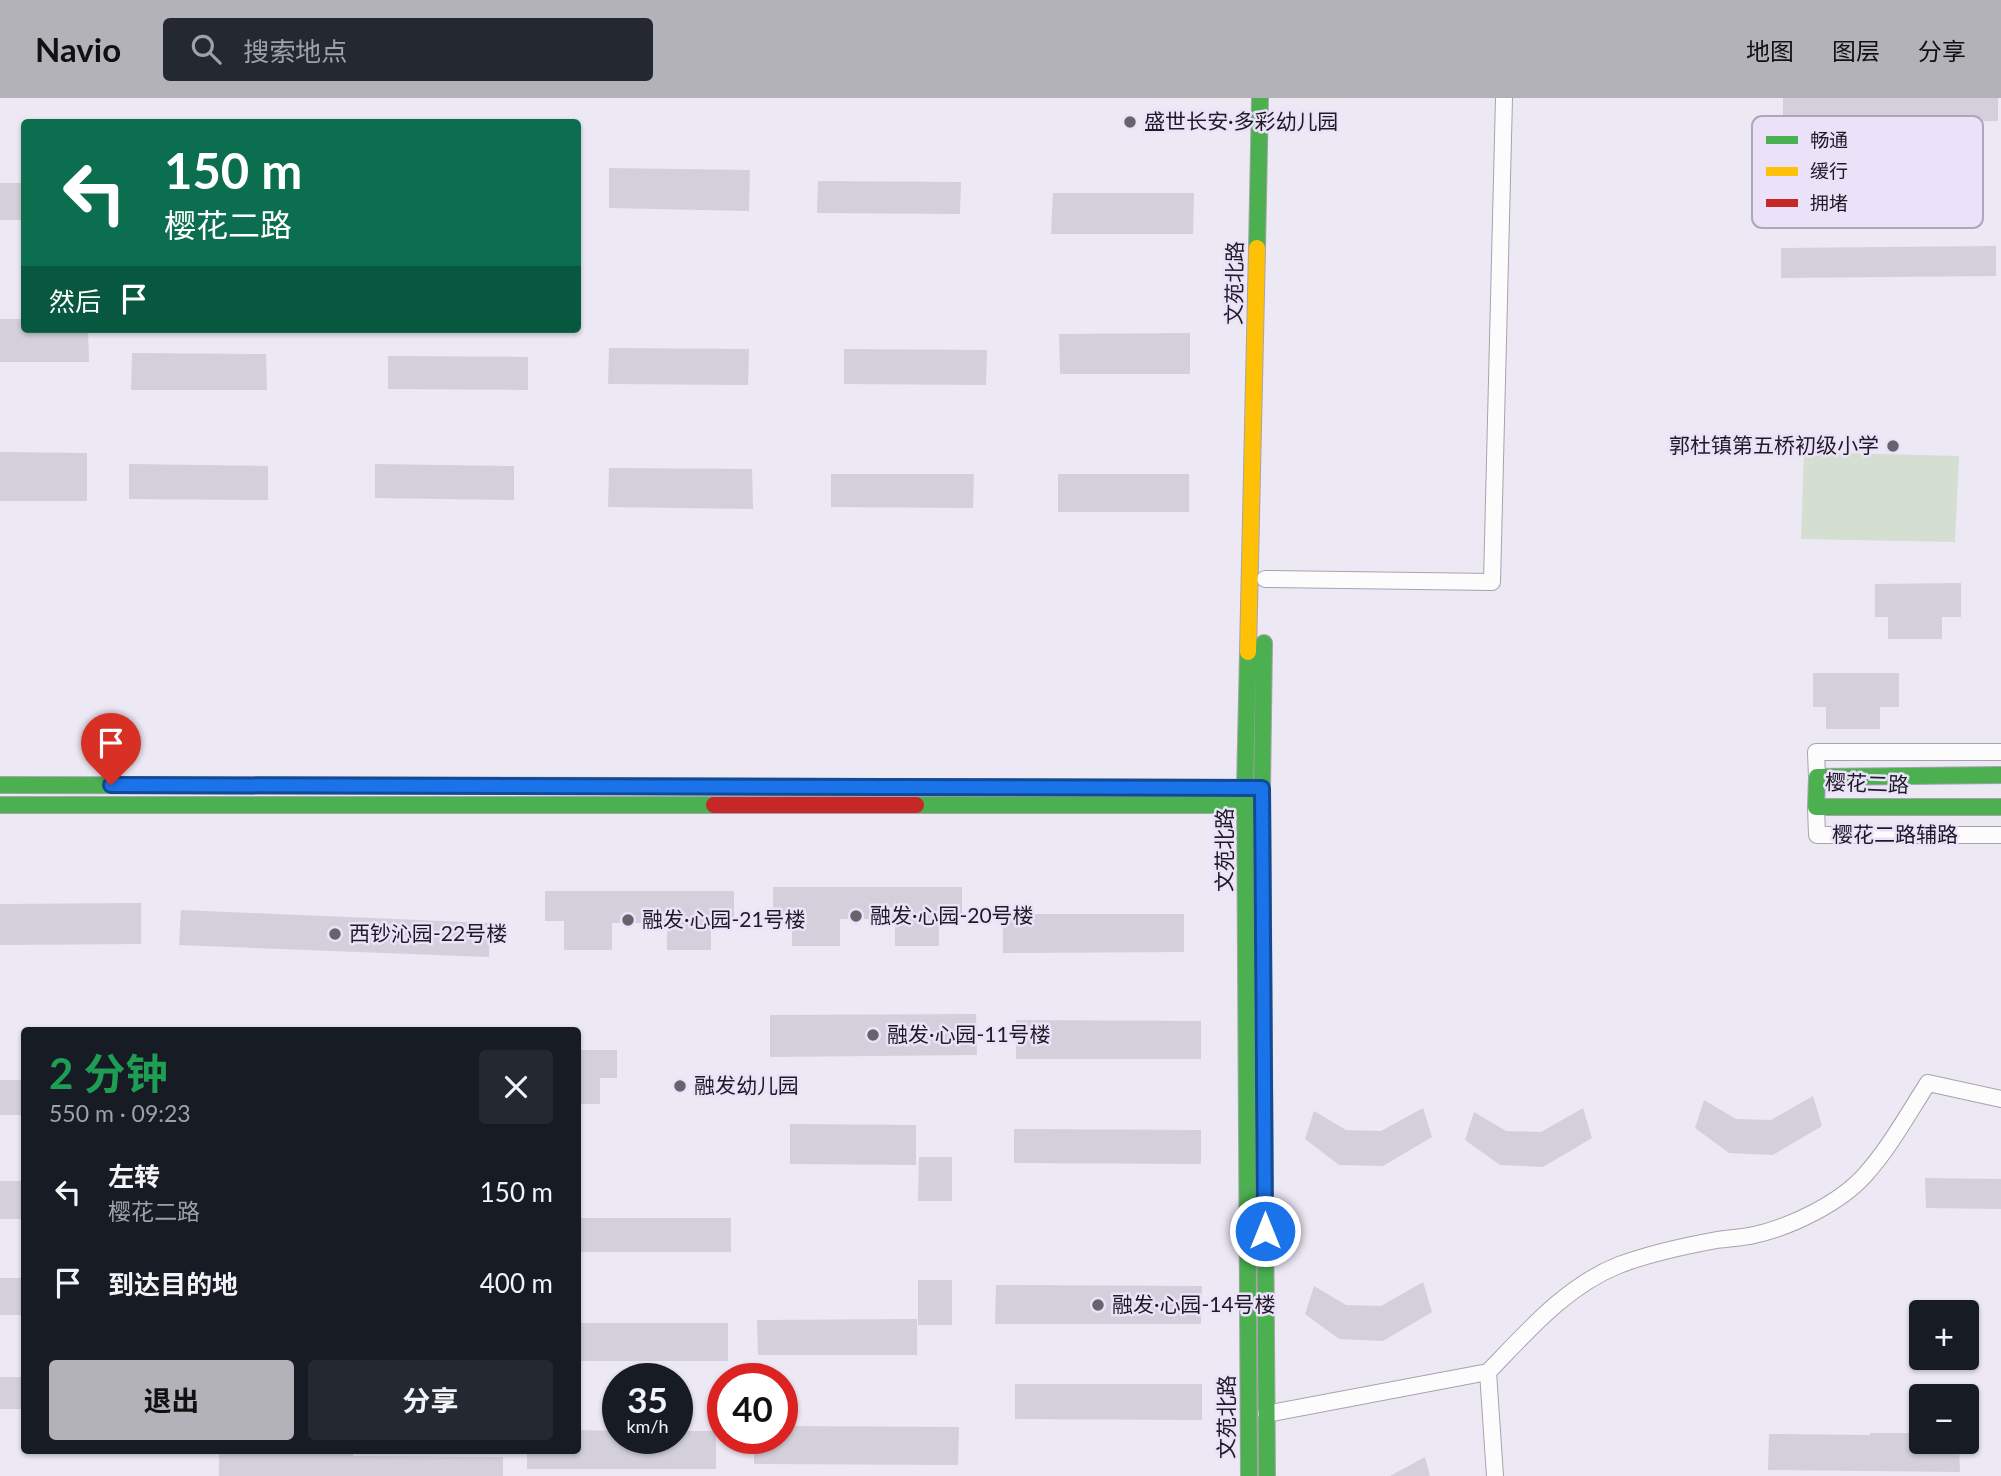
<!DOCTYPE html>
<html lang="zh">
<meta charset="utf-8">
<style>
body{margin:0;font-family:Lato,"Noto Sans SC",sans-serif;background:#242831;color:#f1f3f6;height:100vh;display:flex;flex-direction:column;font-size:26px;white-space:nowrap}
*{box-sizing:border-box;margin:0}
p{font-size:23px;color:#9ea1a6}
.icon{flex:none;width:38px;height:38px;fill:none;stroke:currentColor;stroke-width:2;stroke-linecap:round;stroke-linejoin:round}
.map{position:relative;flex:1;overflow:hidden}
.panel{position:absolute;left:21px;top:929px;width:560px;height:427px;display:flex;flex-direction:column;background:#171b24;border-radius:7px;box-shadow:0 2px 5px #0004}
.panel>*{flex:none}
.guide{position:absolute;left:21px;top:21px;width:560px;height:214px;border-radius:7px;box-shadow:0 2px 5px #0004;background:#0b6e4f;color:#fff;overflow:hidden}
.controls{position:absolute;left:1909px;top:1202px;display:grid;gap:14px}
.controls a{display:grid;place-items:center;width:70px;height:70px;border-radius:7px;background:#171b24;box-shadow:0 2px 5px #0004;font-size:35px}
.speed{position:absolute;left:602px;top:1265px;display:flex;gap:14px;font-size:35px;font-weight:700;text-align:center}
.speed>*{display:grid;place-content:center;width:91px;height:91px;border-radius:50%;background:#171b24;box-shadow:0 2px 5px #0004;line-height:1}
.speed small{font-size:18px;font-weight:400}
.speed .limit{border:10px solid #d22;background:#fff;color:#111}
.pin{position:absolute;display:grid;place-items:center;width:60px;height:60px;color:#fff;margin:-72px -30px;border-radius:50% 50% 50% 0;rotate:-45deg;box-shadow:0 0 7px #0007}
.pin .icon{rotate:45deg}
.me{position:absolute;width:77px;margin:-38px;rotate:0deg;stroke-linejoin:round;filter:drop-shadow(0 0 5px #0008)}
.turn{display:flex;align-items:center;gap:24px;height:147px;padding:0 28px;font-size:32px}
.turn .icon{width:91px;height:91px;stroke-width:2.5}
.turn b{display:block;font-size:49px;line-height:60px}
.then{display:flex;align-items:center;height:66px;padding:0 28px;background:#0003;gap:14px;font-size:26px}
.round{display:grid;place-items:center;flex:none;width:74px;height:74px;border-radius:7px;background:#242831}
.headline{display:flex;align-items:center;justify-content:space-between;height:119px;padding:0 28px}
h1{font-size:42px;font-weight:700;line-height:52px;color:#1e9e55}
.cta{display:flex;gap:14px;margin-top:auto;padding:14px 28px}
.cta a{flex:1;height:80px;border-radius:7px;background:#b3b2b8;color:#111;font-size:28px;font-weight:700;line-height:80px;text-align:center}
.cta a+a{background:#242831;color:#f1f3f6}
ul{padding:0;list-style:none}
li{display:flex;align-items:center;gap:21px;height:91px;padding:0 28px}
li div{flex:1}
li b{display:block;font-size:26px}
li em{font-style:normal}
header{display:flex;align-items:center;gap:42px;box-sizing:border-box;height:98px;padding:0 35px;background:#b3b2b8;color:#111}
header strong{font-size:33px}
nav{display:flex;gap:38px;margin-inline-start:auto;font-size:24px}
.search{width:490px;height:63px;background:#242831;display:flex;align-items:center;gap:18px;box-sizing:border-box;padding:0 24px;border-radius:7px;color:#9ea1a6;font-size:26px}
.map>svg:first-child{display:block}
.green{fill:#d5dfd1}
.building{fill:#d4d0db}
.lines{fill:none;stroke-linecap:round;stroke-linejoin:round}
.street-casing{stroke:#a7a3ae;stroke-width:18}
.fast-casing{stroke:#a7a3ae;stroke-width:18}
.slow-casing{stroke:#a7a3ae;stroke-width:18}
.jam-casing{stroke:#a7a3ae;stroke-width:18}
.street{stroke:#fcfcfd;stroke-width:16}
.fast{stroke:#4caf50;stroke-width:16}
.slow{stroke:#ffc107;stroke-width:16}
.jam{stroke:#c62828;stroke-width:16}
.route-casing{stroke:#114b97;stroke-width:18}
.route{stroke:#1a73e8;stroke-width:12}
.poi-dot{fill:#67636d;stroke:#ebe2fa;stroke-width:2.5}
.labels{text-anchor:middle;stroke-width:5;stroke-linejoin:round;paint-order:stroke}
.poi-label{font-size:21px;fill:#1f1b25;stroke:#ebe2fa;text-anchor:start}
.street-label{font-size:21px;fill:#1f1b25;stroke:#ebe2fa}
.key{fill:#ebe2fa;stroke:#aea6ba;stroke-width:2}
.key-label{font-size:19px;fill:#1f1b25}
</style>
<header>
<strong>Navio</strong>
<div class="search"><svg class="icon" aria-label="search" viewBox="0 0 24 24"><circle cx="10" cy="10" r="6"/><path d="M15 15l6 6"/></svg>搜索地点</div>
<nav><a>地图</a><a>图层</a><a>分享</a></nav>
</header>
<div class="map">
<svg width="2001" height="1378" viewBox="0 0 2001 1378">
<rect width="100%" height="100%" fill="#ece8f4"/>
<path class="green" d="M 1804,354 L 1959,358 L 1955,444 L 1801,441 Z"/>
<path class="building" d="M 1783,0 L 1998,0 L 1998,23 L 1783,25 Z
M 609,70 L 750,72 L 749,113 L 609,110 Z
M 818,83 L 961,84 L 960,116 L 817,115 Z
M 0,85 L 24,85 L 24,122 L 0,122 Z
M 1053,95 L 1194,95 L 1193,136 L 1051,136 Z
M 1996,148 L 1996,178 L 1781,180 L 1781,150 Z
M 0,221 L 24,221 L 24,231 L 88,231 L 89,264 L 0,264 Z
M 1190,235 L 1190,276 L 1060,276 L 1059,236 Z
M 609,250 L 749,251 L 748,287 L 608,286 Z
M 844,251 L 987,252 L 986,287 L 844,286 Z
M 132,255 L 266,256 L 267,292 L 131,292 Z
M 388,258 L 528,259 L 528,292 L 388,291 Z
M 0,354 L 87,355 L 87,403 L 0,403 Z
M 129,366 L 268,368 L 268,402 L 129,401 Z
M 375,366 L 514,368 L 514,402 L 375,400 Z
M 609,370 L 752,371 L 753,411 L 608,409 Z
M 831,376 L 974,376 L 973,410 L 831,409 Z
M 1058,376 L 1189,376 L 1189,414 L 1058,414 Z
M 1961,485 L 1961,519 L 1942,519 L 1942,541 L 1888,541 L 1888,519 L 1875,519 L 1875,486 Z
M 1813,575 L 1899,575 L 1899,609 L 1880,609 L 1880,631 L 1826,631 L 1826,609 L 1813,609 Z
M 773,789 L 962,789 L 962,817 L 939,817 L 939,848 L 895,848 L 895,821 L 840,821 L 840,848 L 792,848 L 792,820 L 773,820 Z
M 545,793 L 734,793 L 734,821 L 711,821 L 711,852 L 667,852 L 667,825 L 612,825 L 612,852 L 564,852 L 564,823 L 545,823 Z
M 141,805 L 141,846 L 0,847 L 0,806 Z
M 181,812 L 490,825 L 489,859 L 179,847 Z
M 1003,816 L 1184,816 L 1184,854 L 1003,855 Z
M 976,916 L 977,957 L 770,959 L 770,917 Z
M 1016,922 L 1201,923 L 1201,961 L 1016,961 Z
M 578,952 L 617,952 L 617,980 L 600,980 L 600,1006 L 578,1006 Z
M 0,982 L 24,982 L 24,1017 L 0,1017 Z
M 1813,998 L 1822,1028 L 1773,1057 L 1729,1055 L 1695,1030 L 1704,1002 L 1736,1021 L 1771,1022 Z
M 1423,1010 L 1432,1039 L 1383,1068 L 1339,1067 L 1305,1041 L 1314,1013 L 1346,1032 L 1381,1033 Z
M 1583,1010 L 1592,1040 L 1543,1069 L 1500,1067 L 1465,1042 L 1474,1014 L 1506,1033 L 1541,1034 Z
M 790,1026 L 916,1027 L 916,1067 L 790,1066 Z
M 1014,1031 L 1201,1032 L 1201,1066 L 1014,1065 Z
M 919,1059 L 952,1059 L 952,1103 L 918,1103 Z
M 1925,1080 L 2001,1081 L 2001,1111 L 1926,1110 Z
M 0,1083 L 24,1083 L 24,1121 L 0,1121 Z
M 578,1120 L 731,1120 L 731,1154 L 578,1154 Z
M 0,1180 L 24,1180 L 24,1217 L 0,1217 Z
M 918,1182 L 952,1182 L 952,1227 L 918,1227 Z
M 1423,1184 L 1432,1214 L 1383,1243 L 1339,1241 L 1305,1216 L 1314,1188 L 1346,1207 L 1381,1208 Z
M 996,1187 L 1202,1188 L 1201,1226 L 995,1226 Z
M 917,1221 L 917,1257 L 758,1257 L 757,1222 Z
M 578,1225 L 728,1225 L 728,1263 L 578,1263 Z
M 0,1279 L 24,1279 L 24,1311 L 0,1311 Z
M 1015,1286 L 1202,1286 L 1202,1322 L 1015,1321 Z
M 782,1328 L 959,1329 L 958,1367 L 754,1366 L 754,1340 L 782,1340 Z
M 578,1332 L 618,1333 L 618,1340 L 677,1340 L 677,1333 L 716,1333 L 716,1371 L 527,1371 L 527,1353 L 578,1353 Z
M 1870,1335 L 1922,1335 L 1922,1344 L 1959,1344 L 1960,1374 L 1768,1372 L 1769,1336 L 1870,1337 Z
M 219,1353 L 353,1353 L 353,1358 L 503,1359 L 503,1378 L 219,1378 Z
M 1425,1359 L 1430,1378 L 1390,1378 Z"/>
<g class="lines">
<g class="street-casing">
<path id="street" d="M 1265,481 L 1492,484 L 1504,0
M 1817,679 L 1816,654 L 2001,654
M 1816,709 L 1817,737 L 2001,737
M 1488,1274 C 1527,1234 1566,1188 1619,1167 C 1651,1155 1684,1148 1717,1142 C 1729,1140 1742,1140 1754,1137 C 1791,1129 1840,1105 1865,1077 C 1890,1049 1908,1016 1928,985 L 2001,1001
M 1266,1316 L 1488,1274 L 1495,1378"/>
</g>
<g class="fast-casing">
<path id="fast" d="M 1257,150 L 1260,0
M 1264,545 L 1262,690 L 1267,1378
M 1248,554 L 1245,690 L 1249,1378
M 2001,677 L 1817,679 L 1816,709 L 2001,709
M 0,687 L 626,688
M 0,707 L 714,707
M 916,707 L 1260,707"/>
</g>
<g class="slow-casing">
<path id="slow" d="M 1248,554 L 1257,150
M 857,689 L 1259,690"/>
</g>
<g class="jam-casing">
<path id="jam" d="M 626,688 L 857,689
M 714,707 L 916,707"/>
</g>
<use href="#street" class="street"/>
<use href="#fast" class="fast"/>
<use href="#slow" class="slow"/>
<use href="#jam" class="jam"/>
</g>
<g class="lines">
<g class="route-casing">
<path id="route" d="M 111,687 L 1262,690 L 1265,1133"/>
</g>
<use href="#route" class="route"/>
</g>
<g class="poi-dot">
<circle cx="1130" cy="24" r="7"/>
<circle cx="1893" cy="348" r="7"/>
<circle cx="856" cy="818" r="7"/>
<circle cx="628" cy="822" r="7"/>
<circle cx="335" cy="836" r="7"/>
<circle cx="873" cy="937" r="7"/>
<circle cx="680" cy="988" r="7"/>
<circle cx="1098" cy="1207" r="7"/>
</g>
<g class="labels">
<g class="poi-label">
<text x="1144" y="31">盛世长安·多彩幼儿园</text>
<text x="1879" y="355" text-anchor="end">郭杜镇第五桥初级小学</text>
<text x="870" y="825">融发·心园-20号楼</text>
<text x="642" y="829">融发·心园-21号楼</text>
<text x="349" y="843">西钞沁园-22号楼</text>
<text x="887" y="944">融发·心园-11号楼</text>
<text x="694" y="995">融发幼儿园</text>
<text x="1112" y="1214">融发·心园-14号楼</text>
</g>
<g class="street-label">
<text transform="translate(1235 185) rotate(-89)" y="7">文苑北路</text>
<text transform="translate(1867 686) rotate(2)" y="7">樱花二路</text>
<text x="1895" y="744">樱花二路辅路</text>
<text transform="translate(1225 752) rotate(-90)" y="7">文苑北路</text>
<text transform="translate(1227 1319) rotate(-90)" y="7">文苑北路</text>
</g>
</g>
<rect x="1752" y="18" width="231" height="112" rx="10" class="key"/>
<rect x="1766" y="38" width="32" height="8" fill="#4caf50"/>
<rect x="1766" y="69" width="32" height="9" fill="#ffc107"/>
<rect x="1766" y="101" width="32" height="8" fill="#c62828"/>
<g class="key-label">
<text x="1810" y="49">畅通</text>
<text x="1810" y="80">缓行</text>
<text x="1810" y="112">拥堵</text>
</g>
</svg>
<div class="controls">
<a>+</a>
<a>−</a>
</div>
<div class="speed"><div>35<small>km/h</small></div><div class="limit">40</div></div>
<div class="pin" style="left:111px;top:687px;background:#d93025"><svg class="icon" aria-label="arrive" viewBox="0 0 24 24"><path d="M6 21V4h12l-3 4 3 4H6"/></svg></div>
<svg class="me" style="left:1265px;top:1133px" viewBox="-20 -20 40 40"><circle r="17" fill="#1a73e8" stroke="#fff" stroke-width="3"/><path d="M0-11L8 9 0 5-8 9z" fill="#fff"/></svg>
<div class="guide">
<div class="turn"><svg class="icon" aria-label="left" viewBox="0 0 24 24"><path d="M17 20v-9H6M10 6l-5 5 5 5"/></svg><div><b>150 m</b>樱花二路</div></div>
<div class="then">然后<svg class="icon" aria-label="arrive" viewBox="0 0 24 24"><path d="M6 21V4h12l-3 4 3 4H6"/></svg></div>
</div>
<section class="panel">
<div class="headline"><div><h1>2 分钟</h1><p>550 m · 09:23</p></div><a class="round"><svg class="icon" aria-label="close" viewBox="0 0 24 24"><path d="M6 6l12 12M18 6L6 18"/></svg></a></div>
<ul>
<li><svg class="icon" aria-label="left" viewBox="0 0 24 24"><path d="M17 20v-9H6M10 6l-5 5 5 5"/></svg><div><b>左转</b><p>樱花二路</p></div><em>150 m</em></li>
<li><svg class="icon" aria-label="arrive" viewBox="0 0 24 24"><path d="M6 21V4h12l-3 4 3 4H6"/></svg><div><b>到达目的地</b></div><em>400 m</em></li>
</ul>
<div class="cta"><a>退出</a><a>分享</a></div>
</section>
</div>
